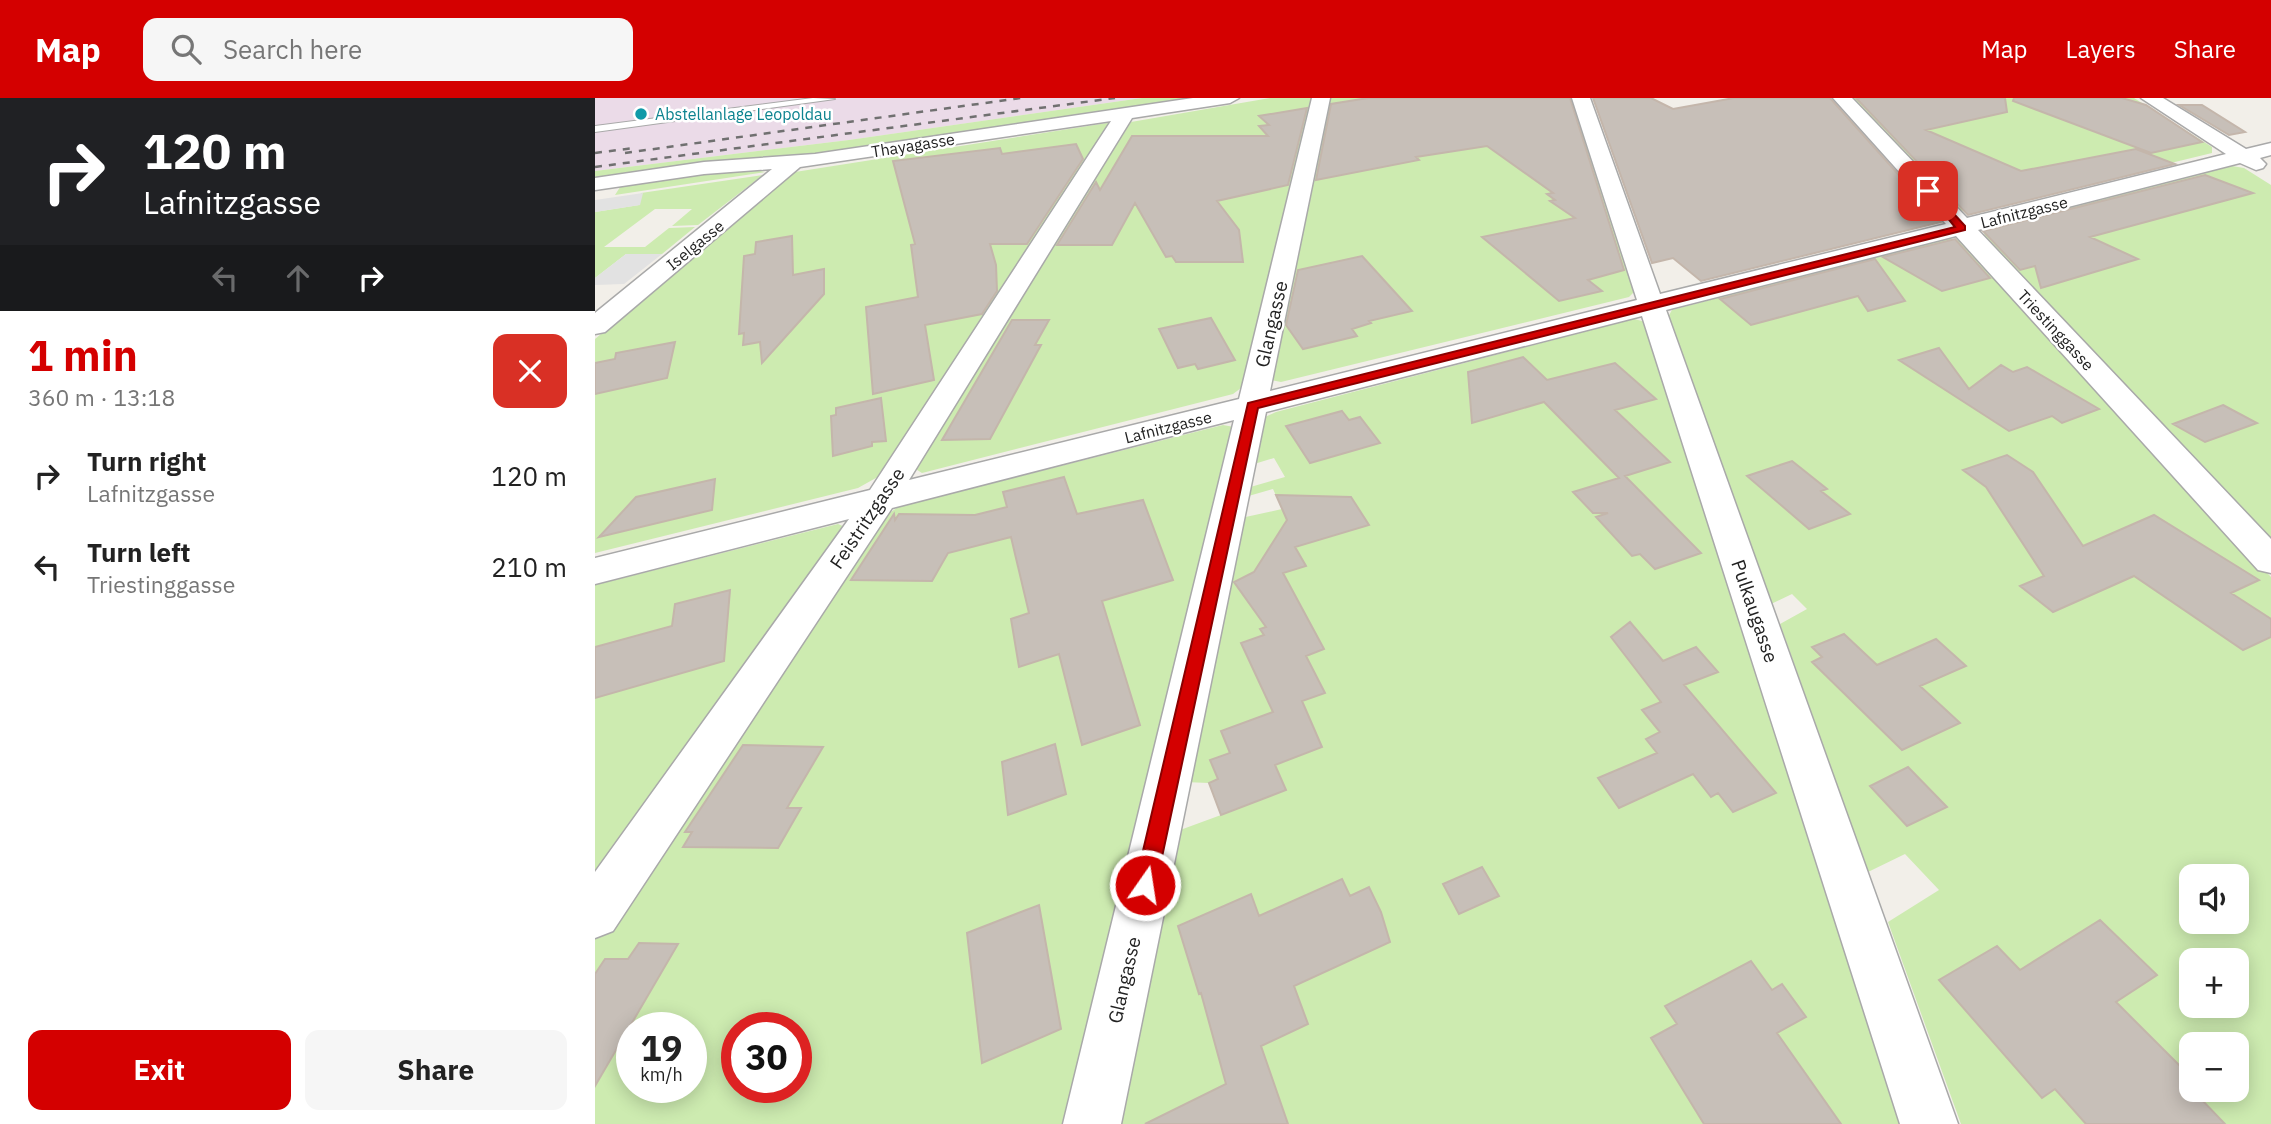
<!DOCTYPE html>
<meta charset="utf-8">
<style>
body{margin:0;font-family:"IBM Plex Sans",sans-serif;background:#f6f6f6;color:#222;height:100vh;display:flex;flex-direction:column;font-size:26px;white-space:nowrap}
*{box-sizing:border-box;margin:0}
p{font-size:23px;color:#767676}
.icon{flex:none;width:38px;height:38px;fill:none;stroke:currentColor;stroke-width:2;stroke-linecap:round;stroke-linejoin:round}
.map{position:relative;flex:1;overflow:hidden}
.details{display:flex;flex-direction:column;background:#fff;width:595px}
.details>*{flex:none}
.banner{background:#202124;color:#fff;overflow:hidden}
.controls{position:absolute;left:1584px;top:766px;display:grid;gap:14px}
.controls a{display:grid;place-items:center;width:70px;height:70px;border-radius:14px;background:#fff;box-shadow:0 4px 18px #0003;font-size:35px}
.speed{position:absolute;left:21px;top:914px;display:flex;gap:14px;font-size:35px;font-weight:700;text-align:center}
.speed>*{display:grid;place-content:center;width:91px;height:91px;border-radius:50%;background:#fff;box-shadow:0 4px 18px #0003;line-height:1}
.speed small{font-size:18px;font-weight:400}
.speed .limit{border:10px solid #d22;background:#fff;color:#111}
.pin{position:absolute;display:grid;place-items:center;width:60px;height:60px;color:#fff;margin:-30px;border-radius:14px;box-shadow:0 4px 10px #0006}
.me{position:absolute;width:77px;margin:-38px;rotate:13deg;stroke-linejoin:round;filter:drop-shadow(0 0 5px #0008)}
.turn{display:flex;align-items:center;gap:24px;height:147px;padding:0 28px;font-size:32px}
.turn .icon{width:91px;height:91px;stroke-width:2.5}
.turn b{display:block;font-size:49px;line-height:60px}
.lanes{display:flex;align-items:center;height:66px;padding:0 28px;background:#0003;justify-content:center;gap:35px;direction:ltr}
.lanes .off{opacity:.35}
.round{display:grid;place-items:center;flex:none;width:74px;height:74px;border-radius:14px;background:#f6f6f6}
.overview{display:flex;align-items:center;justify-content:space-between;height:119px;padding:0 28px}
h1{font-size:42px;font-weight:800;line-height:52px;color:#d40000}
.primary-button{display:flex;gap:14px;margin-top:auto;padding:14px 28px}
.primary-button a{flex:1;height:80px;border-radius:14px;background:#d40000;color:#fff;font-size:28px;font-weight:800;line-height:80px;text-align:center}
.primary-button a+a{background:#f6f6f6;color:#222}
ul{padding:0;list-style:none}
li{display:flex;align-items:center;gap:21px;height:91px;padding:0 28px}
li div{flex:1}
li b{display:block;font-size:26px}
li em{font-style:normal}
header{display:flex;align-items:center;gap:42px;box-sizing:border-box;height:98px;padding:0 35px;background:#d40000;color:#fff}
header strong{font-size:33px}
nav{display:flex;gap:38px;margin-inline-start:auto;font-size:24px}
.search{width:490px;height:63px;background:#f6f6f6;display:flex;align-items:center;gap:18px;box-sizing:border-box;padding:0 24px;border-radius:14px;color:#767676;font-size:26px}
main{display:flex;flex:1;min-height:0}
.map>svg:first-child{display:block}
.industrial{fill:#ebdbe8}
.grass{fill:#cdebb0;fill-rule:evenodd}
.parking{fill:#e2e2e2}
.building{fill:#c7bfb8;stroke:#c4b6ab;stroke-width:2}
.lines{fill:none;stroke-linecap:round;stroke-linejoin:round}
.lane-casing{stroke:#a9a9a9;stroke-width:2}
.street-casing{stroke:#a9a9a9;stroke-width:3}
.lane{fill:#fff;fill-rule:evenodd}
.street{fill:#fff;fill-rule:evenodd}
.rail{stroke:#707070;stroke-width:2.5;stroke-dasharray:7 7;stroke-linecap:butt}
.route{fill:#d40000;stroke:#8a0000;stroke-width:2}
.culture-dot{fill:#0f9aa8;stroke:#fff;stroke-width:2.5}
.labels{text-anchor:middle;stroke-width:5;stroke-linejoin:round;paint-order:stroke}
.far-culture-label{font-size:16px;fill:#0d838f;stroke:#fff;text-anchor:start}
.far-street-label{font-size:16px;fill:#222;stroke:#fff}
.street-label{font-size:19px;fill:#222;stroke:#fff}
</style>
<header>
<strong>Map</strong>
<div class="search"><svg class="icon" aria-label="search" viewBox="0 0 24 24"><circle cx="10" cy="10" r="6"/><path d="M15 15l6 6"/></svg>Search here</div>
<nav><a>Map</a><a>Layers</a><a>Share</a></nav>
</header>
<main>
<section class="details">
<div class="banner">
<div class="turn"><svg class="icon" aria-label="right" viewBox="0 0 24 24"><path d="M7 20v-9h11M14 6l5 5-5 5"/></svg><div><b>120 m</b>Lafnitzgasse</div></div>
<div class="lanes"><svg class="icon off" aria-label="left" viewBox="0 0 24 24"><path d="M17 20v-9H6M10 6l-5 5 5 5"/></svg><svg class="icon off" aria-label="ahead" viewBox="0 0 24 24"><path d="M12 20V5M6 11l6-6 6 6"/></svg><svg class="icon" aria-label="right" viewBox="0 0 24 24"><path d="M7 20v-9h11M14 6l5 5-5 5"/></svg></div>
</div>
<div class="overview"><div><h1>1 min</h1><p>360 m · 13:18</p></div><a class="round" style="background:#d93025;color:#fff"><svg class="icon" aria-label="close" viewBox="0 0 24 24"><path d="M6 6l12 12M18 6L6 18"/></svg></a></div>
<ul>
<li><svg class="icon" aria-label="right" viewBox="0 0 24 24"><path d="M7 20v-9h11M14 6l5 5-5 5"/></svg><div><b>Turn right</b><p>Lafnitzgasse</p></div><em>120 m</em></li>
<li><svg class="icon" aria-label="left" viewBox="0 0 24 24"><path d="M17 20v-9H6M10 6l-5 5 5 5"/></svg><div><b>Turn left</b><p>Triestinggasse</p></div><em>210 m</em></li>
</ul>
<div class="primary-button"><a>Exit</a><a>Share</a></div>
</section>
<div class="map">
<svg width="1676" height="1026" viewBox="0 0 1676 1026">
<rect width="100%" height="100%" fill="#f2efe9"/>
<path class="industrial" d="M 0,0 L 547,0 L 254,42 L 0,73 Z"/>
<path class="grass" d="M 547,0 L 614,0 L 221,59 L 0,82 L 0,73 L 254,42 Z
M 675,0 L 721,0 L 650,287 L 638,296 L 327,375 L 319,370 L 536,24 Z
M 735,0 L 977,0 L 1042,191 L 1034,199 L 686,284 L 676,282 Z
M 1257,0 L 1539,0 L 1617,49 L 1617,55 L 1374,114 L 1364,112 Z
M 512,25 L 518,26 L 288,376 L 263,390 L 0,455 L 0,241 L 200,74 Z
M 1637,68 L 1649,70 L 1676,87 L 1676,443 L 1389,138 L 1391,131 Z
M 155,71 L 170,74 L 20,97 L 27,86 Z
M 168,77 L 103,127 L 77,128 L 97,111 L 60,111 L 9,149 L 50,149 L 74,130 L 100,129 L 67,156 L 31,156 L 0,180 L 0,114 L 44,107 L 46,95 Z
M 1353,140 L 1367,143 L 1676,479 L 1676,1026 L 1366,1026 L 1293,824 L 1344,792 L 1310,756 L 1273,774 L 1185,526 L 1212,511 L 1197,496 L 1176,506 L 1073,219 L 1077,212 ZM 1596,779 L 1642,779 L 1642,824 L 1596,824 ZM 1596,863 L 1642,863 L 1642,908 L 1596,908 ZM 1596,947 L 1642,947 L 1642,992 L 1596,992 Z
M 1039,221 L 1051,224 L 1315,1026 L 518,1026 L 577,735 L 626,717 L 614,685 L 589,684 L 646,420 L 687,411 L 678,391 L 650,399 L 652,390 L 690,379 L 679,360 L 656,367 L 668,320 L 681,314 Z
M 628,327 L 639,329 L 473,1026 L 0,1026 L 0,833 L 283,423 L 303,409 ZM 37,929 L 96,929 L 96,989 L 37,989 ZM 142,929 L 201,929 L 201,989 L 142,989 Z
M 243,426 L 250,429 L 0,786 L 0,487 Z"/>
<path class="parking" d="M 48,95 L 45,107 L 0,114 L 0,102 Z
M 31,156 L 67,156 L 29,186 L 0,187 L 0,180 Z"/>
<path class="building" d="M 773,0 L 975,0 L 1029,172 L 993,182 L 1007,193 L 964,203 L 887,139 L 980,120 L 955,103 L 960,102 L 952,96 L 958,95 L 892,48 L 821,59 L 824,62 L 721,82 L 736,6 Z
M 998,0 L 1056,0 L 1078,11 L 1139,0 L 1235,0 L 1346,124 L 1106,183 L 1078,160 L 1057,165 Z
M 1261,0 L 1410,0 L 1412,14 L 1331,32 L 1426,73 L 1541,51 L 1580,66 L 1373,117 Z
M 1419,0 L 1527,0 L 1551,7 L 1607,44 L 1556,55 L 1418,3 Z
M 1584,7 L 1607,7 L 1650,34 L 1634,37 Z
M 712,10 L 693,87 L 622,103 L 644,132 L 648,164 L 581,164 L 577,158 L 571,159 L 540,105 L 517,147 L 462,147 L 501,84 L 505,92 L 537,38 L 673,38 L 664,28 L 674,27 L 664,18 Z
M 481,46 L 488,61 L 432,146 L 395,146 L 401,167 L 402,193 L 387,216 L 330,227 L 339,282 L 278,296 L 271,209 L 323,199 L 316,147 L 320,146 L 298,63 L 405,50 L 407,56 Z
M 1610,77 L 1658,95 L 1495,139 L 1543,161 L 1446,190 L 1440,168 L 1425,172 L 1388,133 Z
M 197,138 L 198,177 L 229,171 L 229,196 L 167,265 L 165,244 L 148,247 L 149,235 L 144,236 L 149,158 L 160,156 L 161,144 Z
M 1360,141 L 1395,180 L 1347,193 L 1288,159 Z
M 767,158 L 817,213 L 774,223 L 776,225 L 757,231 L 762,238 L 708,251 L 691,227 L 703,172 Z
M 1280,161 L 1310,203 L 1273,213 L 1263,198 L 1156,227 L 1125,201 Z
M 616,220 L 640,262 L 603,271 L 600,266 L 583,270 L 564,231 Z
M 417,222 L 454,222 L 440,247 L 446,247 L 395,341 L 347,342 Z
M 80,244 L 72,280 L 0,296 L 0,265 L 20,261 L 21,255 Z
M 1344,250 L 1374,291 L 1406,267 L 1418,274 L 1432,269 L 1504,311 L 1467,325 L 1457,318 L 1414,333 L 1304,262 Z
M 928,259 L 952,282 L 1020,265 L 1061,301 L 1020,312 L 1075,364 L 1030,378 L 1106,455 L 1060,471 L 1045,456 L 1037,458 L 1001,419 L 1013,415 L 998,415 L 978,394 L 1024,380 L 949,304 L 877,325 L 873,274 Z
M 286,300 L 291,343 L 277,344 L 277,348 L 238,358 L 236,318 L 241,317 L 241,310 Z
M 1628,307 L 1662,325 L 1610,344 L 1578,326 Z
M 747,313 L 754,322 L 765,319 L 785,345 L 715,365 L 691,328 Z
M 1412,357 L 1438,374 L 1488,448 L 1559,417 L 1664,482 L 1636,495 L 1676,521 L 1676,539 L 1648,552 L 1539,478 L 1458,514 L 1425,488 L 1449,478 L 1391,389 L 1368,372 Z
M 1197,363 L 1232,391 L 1226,393 L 1255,416 L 1214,431 L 1152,378 Z
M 469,379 L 482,416 L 548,402 L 578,482 L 507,503 L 545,627 L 487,647 L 464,556 L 424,569 L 416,521 L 434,515 L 416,439 L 353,455 L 337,483 L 256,482 L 299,416 L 300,422 L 304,416 L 380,417 L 412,409 L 408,394 Z
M 120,381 L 117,412 L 4,439 L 41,399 Z
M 681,397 L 756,399 L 774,427 L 700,449 L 711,468 L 688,475 L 729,551 L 711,558 L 730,595 L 707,603 L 727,649 L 680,667 L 691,692 L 626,717 L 614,685 L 623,681 L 615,662 L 635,655 L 626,633 L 678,614 L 646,545 L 669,537 L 665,531 L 671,529 L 639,484 L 659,474 L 692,422 Z
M 135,492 L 129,563 L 0,600 L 0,549 L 77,528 L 80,506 Z
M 1035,524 L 1068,563 L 1101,549 L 1123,574 L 1089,587 L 1181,695 L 1138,714 L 1123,695 L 1116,699 L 1098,676 L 1024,710 L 1003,680 L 1062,655 L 1051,641 L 1065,634 L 1047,612 L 1066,604 L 1016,539 Z
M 1249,536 L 1282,567 L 1341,541 L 1371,568 L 1325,588 L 1365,625 L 1307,652 L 1217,564 L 1227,559 L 1217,549 Z
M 460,646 L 471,696 L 413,717 L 407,664 Z
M 148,647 L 228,649 L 192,710 L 206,710 L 183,750 L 88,749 L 97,734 L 90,734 Z
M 1313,669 L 1352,709 L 1312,728 L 1275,688 Z
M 887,769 L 904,798 L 864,816 L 848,786 Z
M 747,781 L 755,798 L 774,789 L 786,814 L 795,844 L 699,888 L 713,926 L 666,948 L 693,1026 L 550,1026 L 631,986 L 606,895 L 604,896 L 583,828 L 656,796 L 664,818 Z
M 444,807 L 466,931 L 387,965 L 372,835 Z
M 1505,822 L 1562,877 L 1521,904 L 1596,979 L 1596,992 L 1610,993 L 1604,999 L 1630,1026 L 1491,1026 L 1460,991 L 1447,1000 L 1344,882 L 1402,848 L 1425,872 Z
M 44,845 L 83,846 L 0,988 L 0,876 L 10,861 L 33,861 Z
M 1156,863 L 1177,892 L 1187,886 L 1211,919 L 1182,935 L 1246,1026 L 1109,1026 L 1056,940 L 1082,926 L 1070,908 Z"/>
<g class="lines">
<g class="lane-casing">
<path id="lane" d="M 218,0 L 240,1 L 0,34 L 0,28 Z"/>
</g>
<g class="street-casing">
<path id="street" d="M 598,0 L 644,0 L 635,5 L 537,20 L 314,382 L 644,301 L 717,0 L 735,0 L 675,293 L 1042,202 L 977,0 L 995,0 L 1065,196 L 1351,126 L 1238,0 L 1257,0 L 1372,120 L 1631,56 L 1546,0 L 1568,0 L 1651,51 L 1676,45 L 1676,57 L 1665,60 L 1671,66 L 1668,70 L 1661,72 L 1645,65 L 1383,132 L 1676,441 L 1676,475 L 1663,472 L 1361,138 L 1071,212 L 1363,1026 L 1305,1026 L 1047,218 L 671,314 L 526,1026 L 468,1026 L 639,322 L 297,410 L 18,833 L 0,840 L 0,774 L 254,421 L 0,486 L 0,460 L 275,392 L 516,23 L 205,69 L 10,234 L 0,236 L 0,215 L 177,71 L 109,76 L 0,92 L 0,80 L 109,64 L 220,56 Z"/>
</g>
<use href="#lane" class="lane"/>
<use href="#street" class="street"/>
<path class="rail" d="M 0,55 L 39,50
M 30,55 L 426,0
M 0,69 L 520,0"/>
</g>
<path class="route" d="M 1329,91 L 1336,91 L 1370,128 L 1370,132 L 663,310 L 561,787 L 558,793 L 550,796 L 543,793 L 540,787 L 653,305 L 1360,129 Z"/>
<circle class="culture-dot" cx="46" cy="16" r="7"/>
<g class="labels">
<g class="far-culture-label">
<text x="60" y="22">Abstellanlage Leopoldau</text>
</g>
<g class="far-street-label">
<text transform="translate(318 47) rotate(-9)" y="6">Thayagasse</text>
<text transform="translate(1429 114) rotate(-14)" y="6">Lafnitzgasse</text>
<text transform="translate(100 147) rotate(-39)" y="6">Iselgasse</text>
<text transform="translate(1461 232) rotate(47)" y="6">Triestinggasse</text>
<text transform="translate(573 329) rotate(-14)" y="6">Lafnitzgasse</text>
</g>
<g class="street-label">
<text transform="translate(676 226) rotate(-77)" y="7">Glangasse</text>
<text transform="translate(272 420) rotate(-56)" y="7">Feistritzgasse</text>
<text transform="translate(1160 513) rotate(71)" y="7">Pulkaugasse</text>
<text transform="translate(529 882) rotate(-77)" y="7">Glangasse</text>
</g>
</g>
</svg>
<div class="controls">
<a><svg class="icon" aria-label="sound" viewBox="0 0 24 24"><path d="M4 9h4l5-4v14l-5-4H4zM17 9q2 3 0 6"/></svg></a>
<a>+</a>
<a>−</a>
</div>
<div class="speed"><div>19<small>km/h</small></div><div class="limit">30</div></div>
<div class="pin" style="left:1333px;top:93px;background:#d93025"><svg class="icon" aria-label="arrive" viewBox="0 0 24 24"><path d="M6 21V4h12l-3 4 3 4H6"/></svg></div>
<svg class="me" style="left:550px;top:787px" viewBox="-20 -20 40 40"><circle r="17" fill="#d40000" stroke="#fff" stroke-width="3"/><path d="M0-11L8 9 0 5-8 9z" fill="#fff"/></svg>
</div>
</main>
